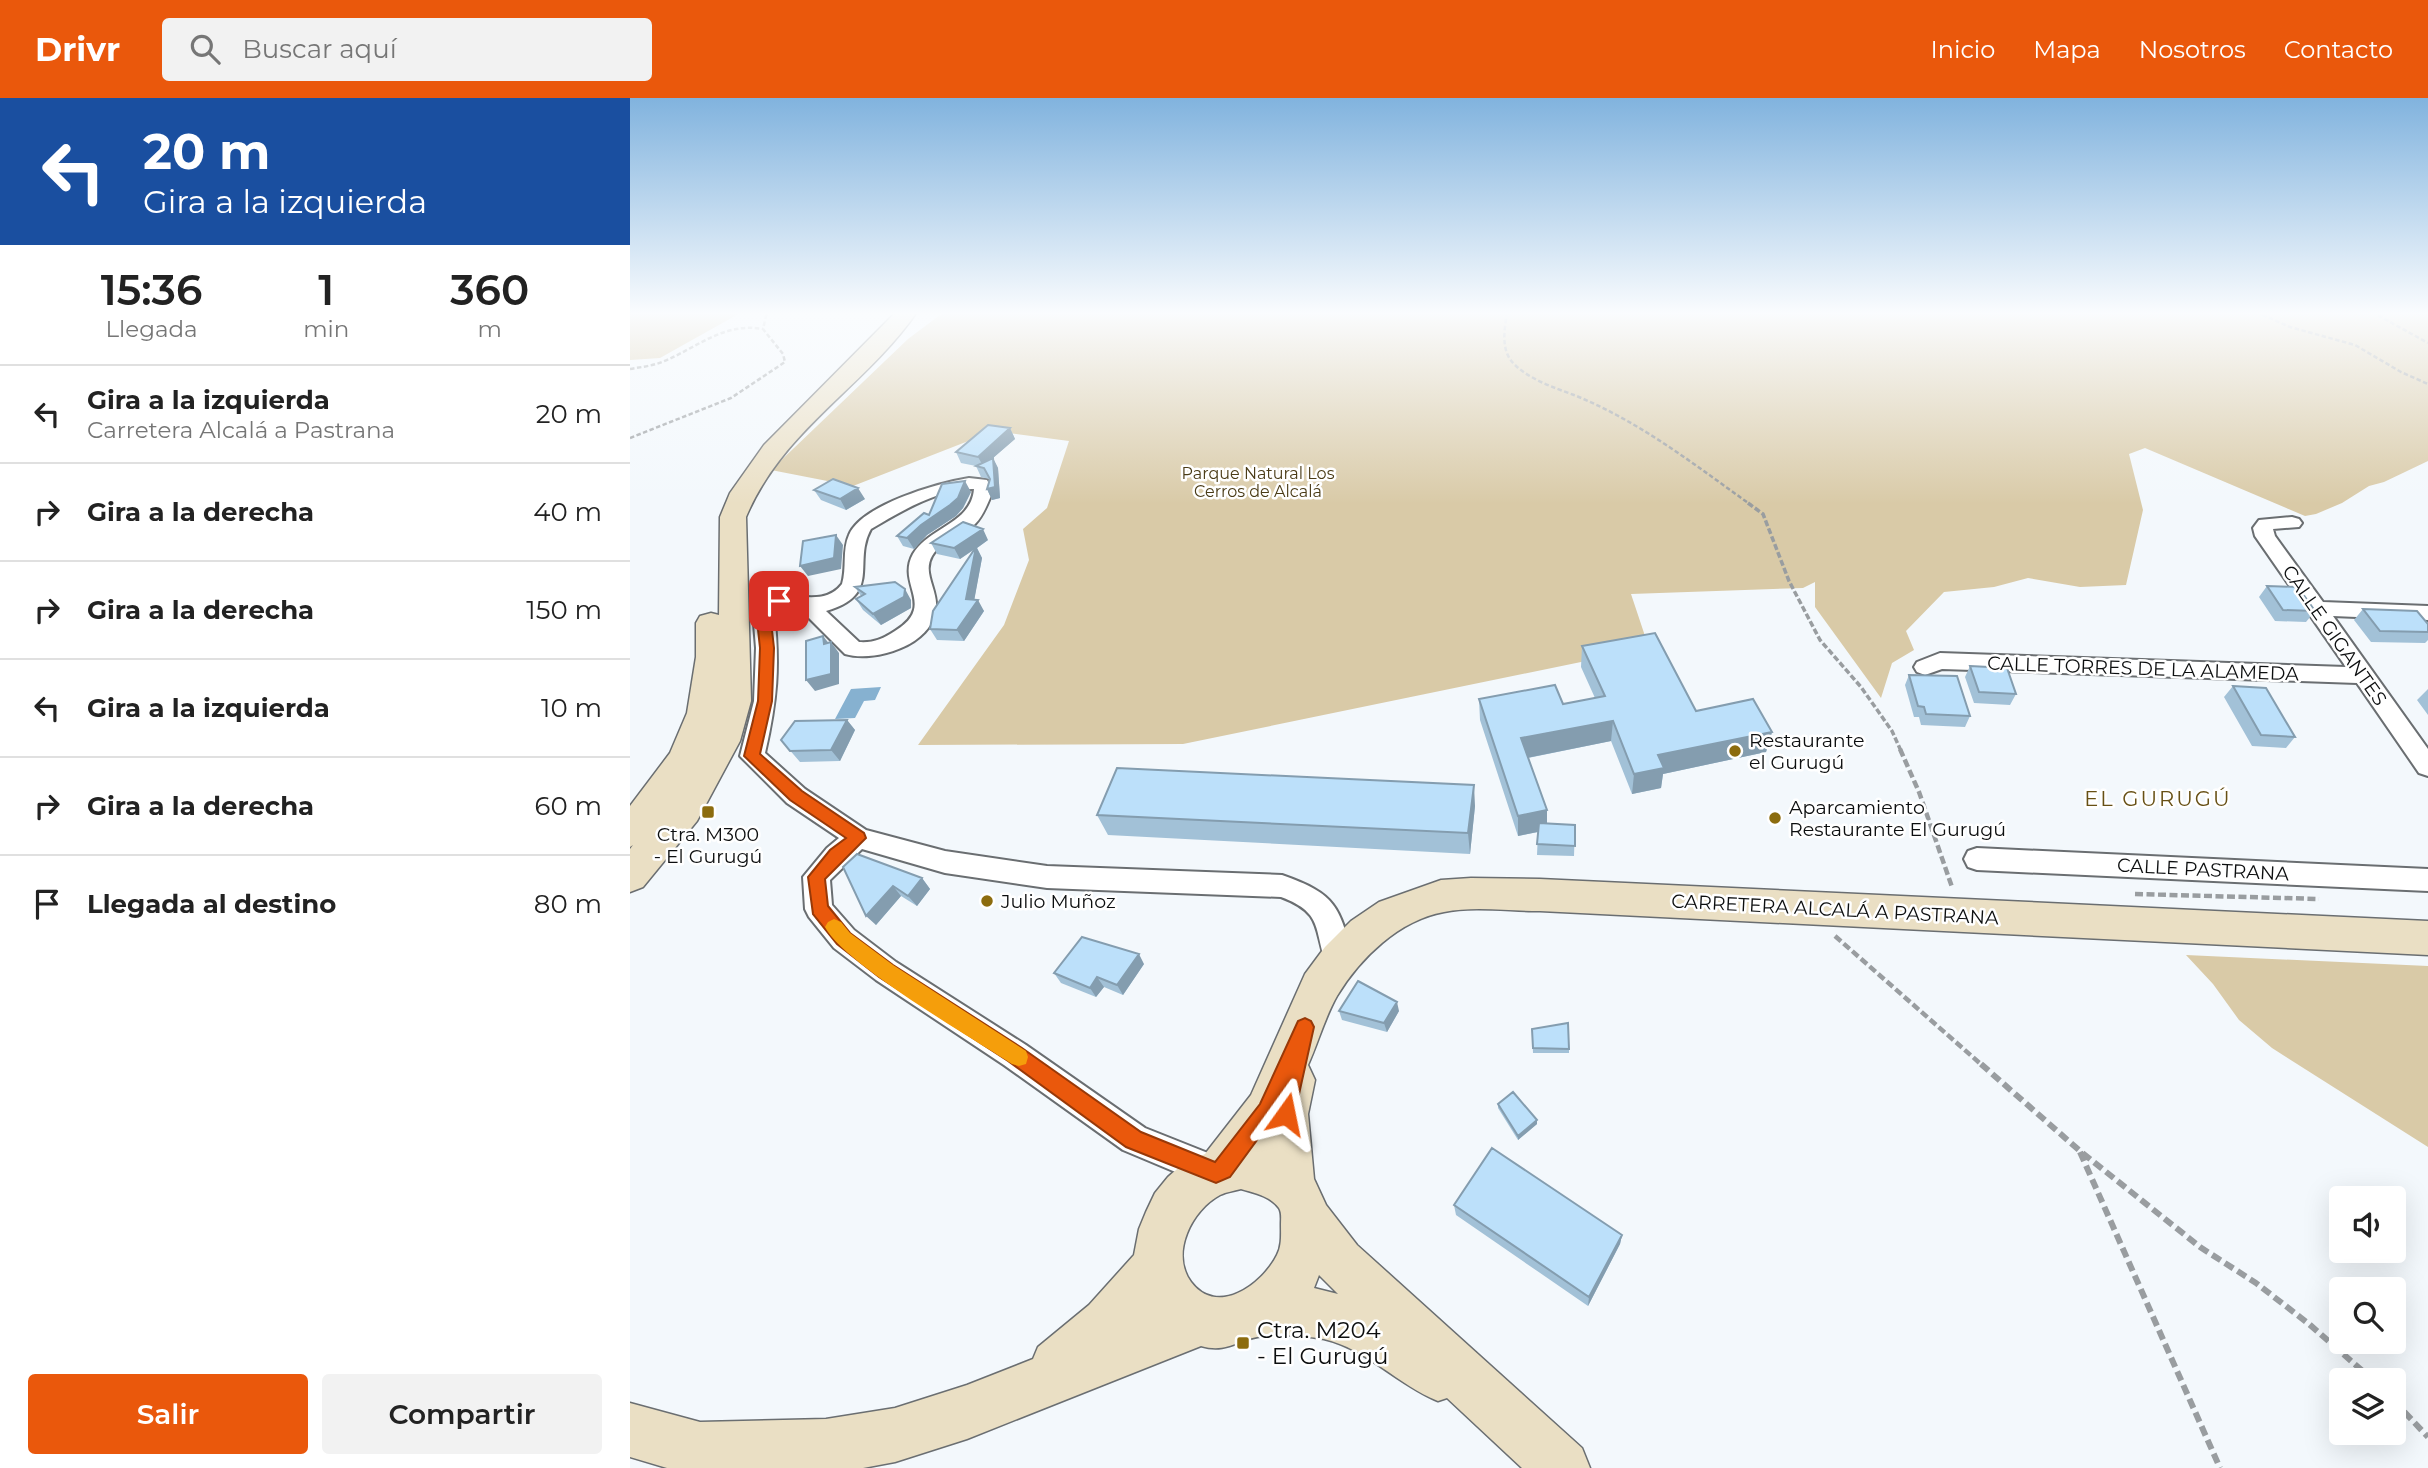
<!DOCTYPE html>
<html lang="es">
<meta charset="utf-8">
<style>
body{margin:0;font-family:Montserrat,sans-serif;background:#f2f2f2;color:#222;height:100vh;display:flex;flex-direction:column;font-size:26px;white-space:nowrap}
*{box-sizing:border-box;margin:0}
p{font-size:23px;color:#767676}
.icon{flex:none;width:38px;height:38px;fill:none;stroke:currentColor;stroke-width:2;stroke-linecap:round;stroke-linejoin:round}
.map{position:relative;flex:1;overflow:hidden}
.sheet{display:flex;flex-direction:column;background:#fff;width:630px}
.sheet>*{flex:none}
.hud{background:#1a4fa0;color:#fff;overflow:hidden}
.controls{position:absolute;left:1699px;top:1088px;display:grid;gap:14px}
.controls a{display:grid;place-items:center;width:77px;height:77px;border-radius:7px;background:#fff;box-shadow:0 7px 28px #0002;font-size:35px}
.pin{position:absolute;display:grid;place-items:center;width:60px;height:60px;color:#fff;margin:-30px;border-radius:14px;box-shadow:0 4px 10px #0006}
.me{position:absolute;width:77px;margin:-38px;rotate:12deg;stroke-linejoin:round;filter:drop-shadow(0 0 5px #0008)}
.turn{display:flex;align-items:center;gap:24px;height:147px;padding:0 28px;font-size:32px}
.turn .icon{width:91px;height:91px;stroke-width:2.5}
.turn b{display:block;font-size:49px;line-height:60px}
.eta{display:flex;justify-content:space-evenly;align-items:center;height:119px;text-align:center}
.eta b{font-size:42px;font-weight:600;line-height:49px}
.primary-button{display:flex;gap:14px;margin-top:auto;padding:14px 28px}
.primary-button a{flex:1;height:80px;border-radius:7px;background:#ea580c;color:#fff;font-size:28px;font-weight:600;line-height:80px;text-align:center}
.primary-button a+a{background:#f2f2f2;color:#222}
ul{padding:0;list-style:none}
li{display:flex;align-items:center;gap:21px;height:98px;padding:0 28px;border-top:2px solid #e0e0e0}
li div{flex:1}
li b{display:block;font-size:26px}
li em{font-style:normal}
header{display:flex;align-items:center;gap:42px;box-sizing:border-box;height:98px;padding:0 35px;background:#ea580c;color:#fff}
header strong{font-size:33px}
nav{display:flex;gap:38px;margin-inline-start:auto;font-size:24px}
.search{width:490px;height:63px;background:#f2f2f2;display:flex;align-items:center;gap:18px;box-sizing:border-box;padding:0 24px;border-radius:7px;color:#767676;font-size:26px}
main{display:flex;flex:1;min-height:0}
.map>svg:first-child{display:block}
.green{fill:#d9caa7}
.water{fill:#86b1d0}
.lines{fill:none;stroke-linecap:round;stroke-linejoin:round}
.street-casing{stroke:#6a6e71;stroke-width:4}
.secondary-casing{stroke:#6a6e71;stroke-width:3}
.path-far3{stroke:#999da0;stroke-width:2.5;stroke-dasharray:4.5 2.5;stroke-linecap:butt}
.path-far2{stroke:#999da0;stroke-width:3.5;stroke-dasharray:6 2.5;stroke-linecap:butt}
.path-far1{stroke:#999da0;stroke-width:4.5;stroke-dasharray:8 3.5;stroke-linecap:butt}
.path{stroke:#999da0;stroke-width:6;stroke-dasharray:10 5;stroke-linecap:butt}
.street{fill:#fff;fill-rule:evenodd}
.secondary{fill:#eadfc4;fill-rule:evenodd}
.wall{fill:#a2c1d7}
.shaded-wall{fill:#849daf}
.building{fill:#bce0fa;stroke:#849daf;stroke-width:2}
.route{fill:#ea580c;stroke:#983908;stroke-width:2}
.slow{fill:#f59e0b}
.poi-dot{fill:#8c6c0e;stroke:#fff;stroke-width:2.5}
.labels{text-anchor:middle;stroke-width:5;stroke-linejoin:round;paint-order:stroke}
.far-park-label{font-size:16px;fill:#4a3b16;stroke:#fff}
.street-label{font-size:19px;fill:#0c0e0f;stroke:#fff}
.poi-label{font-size:19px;fill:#0c0e0f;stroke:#fff;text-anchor:start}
.neighbourhood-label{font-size:21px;letter-spacing:2px;fill:#675015;stroke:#fff}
.near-poi-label{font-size:23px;fill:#0c0e0f;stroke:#fff;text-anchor:start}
</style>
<header>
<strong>Drivr</strong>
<div class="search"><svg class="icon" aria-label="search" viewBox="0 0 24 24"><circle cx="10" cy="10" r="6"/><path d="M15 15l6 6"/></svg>Buscar aquí</div>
<nav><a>Inicio</a><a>Mapa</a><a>Nosotros</a><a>Contacto</a></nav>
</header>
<main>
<section class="sheet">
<div class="hud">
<div class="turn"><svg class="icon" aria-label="left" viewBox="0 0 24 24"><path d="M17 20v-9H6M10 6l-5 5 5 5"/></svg><div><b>20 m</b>Gira a la izquierda</div></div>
</div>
<div class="eta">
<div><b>15:36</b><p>Llegada</p></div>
<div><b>1</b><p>min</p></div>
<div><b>360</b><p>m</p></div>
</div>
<ul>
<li><svg class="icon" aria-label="left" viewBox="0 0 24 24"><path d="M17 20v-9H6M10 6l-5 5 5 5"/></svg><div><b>Gira a la izquierda</b><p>Carretera Alcalá a Pastrana</p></div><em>20 m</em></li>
<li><svg class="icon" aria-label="right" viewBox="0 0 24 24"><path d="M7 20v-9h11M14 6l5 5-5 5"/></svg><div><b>Gira a la derecha</b></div><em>40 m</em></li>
<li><svg class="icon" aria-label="right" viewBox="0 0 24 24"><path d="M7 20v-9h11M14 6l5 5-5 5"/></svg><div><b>Gira a la derecha</b></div><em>150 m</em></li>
<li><svg class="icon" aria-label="left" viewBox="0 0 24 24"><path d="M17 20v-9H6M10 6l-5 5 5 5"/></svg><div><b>Gira a la izquierda</b></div><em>10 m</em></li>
<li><svg class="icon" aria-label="right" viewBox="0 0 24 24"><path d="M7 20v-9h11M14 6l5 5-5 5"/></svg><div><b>Gira a la derecha</b></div><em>60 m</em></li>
<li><svg class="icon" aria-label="arrive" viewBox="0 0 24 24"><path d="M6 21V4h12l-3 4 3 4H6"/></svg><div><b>Llegada al destino</b></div><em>80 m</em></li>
</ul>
<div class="primary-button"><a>Salir</a><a>Compartir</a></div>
</section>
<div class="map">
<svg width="1798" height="1370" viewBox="0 0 1798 1370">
<rect width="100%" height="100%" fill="#f3f8fc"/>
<path class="green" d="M 0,214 L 112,214 L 30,260 L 0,262 Z
M 314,214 L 1798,214 L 1798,363 L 1754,384 L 1739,388 L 1712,405 L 1686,416 L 1675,418 L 1515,350 L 1499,356 L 1513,412 L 1496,487 L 1450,489 L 1398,480 L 1364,489 L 1314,494 L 1276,533 L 1284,552 L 1262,565 L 1251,600 L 1185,509 L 1185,484 L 1173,490 L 1001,496 L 1019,550 L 553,646 L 288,647 L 374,527 L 399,462 L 393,431 L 417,410 L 439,343 L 364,333 L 223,388 L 141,372 L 278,241 Z
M 1556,857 L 1798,868 L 1798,1049 L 1642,950 L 1609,922 L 1583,886 Z"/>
<path class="water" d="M 251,589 L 245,602 L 234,603 L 225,620 L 205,621 L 221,591 Z"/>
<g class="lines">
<g class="street-casing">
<path id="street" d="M 339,380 L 357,382 L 363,393 C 358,404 354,417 345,426 C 333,438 311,442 302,458 C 292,475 308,492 306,510 C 303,547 245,565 215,556 L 171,512 L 149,511 L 144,514 C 150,569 147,602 135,655 L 175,691 L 236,732 L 315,753 L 417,768 L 652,777 C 706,796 710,808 723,862 L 719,871 L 709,874 L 699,871 C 682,835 697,816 651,799 L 417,790 L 315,775 L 232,751 L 200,782 L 202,807 L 224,832 L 266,864 L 396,947 L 515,1030 L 598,1063 L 602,1075 L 598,1087 L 586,1091 L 493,1052 L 374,967 L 246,882 L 204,850 L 179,819 L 175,811 L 173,779 L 197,750 L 209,740 L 157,705 L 110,658 L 124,603 L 126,550 L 123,513 C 144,479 188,517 212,486 C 217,470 212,452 219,437 C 231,407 308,385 339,380 ZM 344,391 C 341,426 299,429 283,456 C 266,487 307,507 265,533 C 253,541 243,545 229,544 L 196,513 C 253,497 222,464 241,431 C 270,414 309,390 344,391 Z
M 1662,419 L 1669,421 L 1672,425 L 1669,429 L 1643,431 L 1645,438 L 1693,504 L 1798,508 L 1798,522 L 1703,518 L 1798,651 L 1798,678 L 1789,675 L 1727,585 L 1312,571 L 1295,577 L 1287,574 L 1284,569 L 1287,564 L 1310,555 L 1716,569 L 1625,438 L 1623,430 L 1629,422 Z
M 1347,750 L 1798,771 L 1798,793 L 1347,772 L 1338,769 L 1334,761 L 1338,753 Z"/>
</g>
<g class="secondary-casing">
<path id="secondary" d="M 266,214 L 287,214 C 235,289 153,331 116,419 L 121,603 L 110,643 L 67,723 L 13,789 L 0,794 L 0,751 L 3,747 L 0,749 L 0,708 L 40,655 L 57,615 L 66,559 L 66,525 L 70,518 L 81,515 L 89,517 L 90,419 L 100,395 L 134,347 Z
M 841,780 L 910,781 L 1798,823 L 1798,857 L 910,813 C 879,813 844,808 814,814 C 769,822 730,860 707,898 C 695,919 688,945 678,967 L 685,982 L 678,1016 L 684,1081 L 696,1107 L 727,1147 L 952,1350 L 960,1370 L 892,1370 L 817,1300 L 808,1303 C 768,1287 737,1251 694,1241 C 676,1238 651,1236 634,1238 C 609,1240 598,1256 571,1248 L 337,1341 L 265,1364 L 233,1370 L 37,1370 L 0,1359 L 0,1305 L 70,1324 L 196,1321 L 265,1310 L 337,1287 L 403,1261 L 408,1249 L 459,1207 L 504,1157 L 509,1131 L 516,1114 L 525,1095 L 538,1079 L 554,1065 L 575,1056 L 621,997 L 675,876 L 695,849 L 721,823 L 749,804 L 811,782 ZM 611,1091 C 625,1095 640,1098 649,1110 C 652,1115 651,1120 651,1126 C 651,1137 652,1147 647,1157 C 632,1187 587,1219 561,1184 C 540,1155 562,1112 590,1097 C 596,1094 604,1093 611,1091 ZM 689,1177 L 708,1196 L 684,1190 Z"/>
</g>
<path class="path-far3" d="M 877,214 C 875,228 871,248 880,261 C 892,279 925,290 944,297 C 1009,323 1065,367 1121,407
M 1626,214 L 1660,229 L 1725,247 L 1771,274 L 1798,286
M 1742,214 L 1798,245
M 0,271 C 11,269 22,268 32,264 C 67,250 93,224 133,231
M 0,340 L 101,300 L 155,264 L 153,256 L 133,231 L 137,214"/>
<path class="path-far2" d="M 1118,405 L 1133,416 L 1159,483 L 1190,542 L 1231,589 L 1262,633 L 1271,653"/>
<path class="path-far1" d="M 1270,651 L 1289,694 L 1322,789
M 1505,796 L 1689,801
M 1205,838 L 1353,968"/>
<path class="path" d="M 1351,966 L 1450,1053 L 1570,1149 L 1626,1185 L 1679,1226 L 1744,1283
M 1450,1054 L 1590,1370
M 1764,1303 L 1798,1339"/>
<use href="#street" class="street"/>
<use href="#secondary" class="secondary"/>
</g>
<path class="wall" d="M 380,330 L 385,341 L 363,360 L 368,370 L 370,400 L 362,402 L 357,391 L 359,381 L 351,379 L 346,368 L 331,365 L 326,354 Z
M 184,392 L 235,401 L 216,412 L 191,402 Z
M 341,394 L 333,410 L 326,418 L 297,437 L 284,451 L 273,448 L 267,438 Z
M 358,442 L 347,450 L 352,460 L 344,502 L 354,513 L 334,543 L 307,542 L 300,531 L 345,451 L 330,461 L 307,456 L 301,445 Z
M 1637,488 L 1685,513 L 1676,524 L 1645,523 L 1629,499 Z
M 225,489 L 281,502 L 281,510 L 251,527 L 233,512 L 226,501 L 231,498 Z
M 1733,511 L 1798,526 L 1798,542 L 1795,545 L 1741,544 L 1724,522 Z
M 952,548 L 1066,613 L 1142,634 L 1136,654 L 1033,676 L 1031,690 L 1002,696 L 981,643 L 898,660 L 917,712 L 917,725 L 945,727 L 944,758 L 907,757 L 908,734 L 888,738 L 850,622 L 849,601 L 933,606 L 965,600 L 951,569 Z
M 1340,568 L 1386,596 L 1380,607 L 1344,605 L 1335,579 Z
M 1279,577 L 1340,618 L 1335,629 L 1291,627 L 1289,619 L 1284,619 L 1275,587 Z
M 1603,588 L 1665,639 L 1656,650 L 1622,648 L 1594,599 Z
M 1798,591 L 1798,617 L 1787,602 Z
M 217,622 L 225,632 L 210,663 L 170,664 L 151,642 Z
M 845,708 L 840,756 L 478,737 L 467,717 Z
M 213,769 L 292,780 L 300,791 L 287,808 L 271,798 L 246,827 Z
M 514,866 L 493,897 L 474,889 L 466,899 L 431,885 L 424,875 Z
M 709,913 L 769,913 L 757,934 L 712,922 Z
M 902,931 L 939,951 L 939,955 L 903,955 Z
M 868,1006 L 907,1022 L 907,1026 L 888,1042 L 868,1010 Z
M 824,1107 L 992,1137 L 990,1146 L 958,1208 L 826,1117 Z"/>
<path class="shaded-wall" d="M 380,330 L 385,341 L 363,360 L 368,370 L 370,400 L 362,402 L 357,391 L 365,389 L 348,359 Z
M 335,383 L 341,394 L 333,410 L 326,418 L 297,437 L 284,451 L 277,440 Z
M 228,390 L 235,401 L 216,412 L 210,401 Z
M 353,431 L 358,442 L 347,450 L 352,460 L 343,509 L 348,502 L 354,513 L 334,543 L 327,532 L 336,501 L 346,450 L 330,461 L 324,450 Z
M 206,437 L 213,447 L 211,471 L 178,478 L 170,468 Z
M 275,491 L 281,502 L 281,510 L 251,527 L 243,516 Z
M 193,538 L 201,548 L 201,544 L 209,555 L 209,586 L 185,593 L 176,582 L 194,546 Z
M 217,622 L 225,632 L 210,663 L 201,652 Z
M 983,623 L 981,643 L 891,661 L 891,640 Z
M 1142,634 L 1136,654 L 1033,676 L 1031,690 L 1002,696 L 1004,676 L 1028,657 Z
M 844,687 L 845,708 L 840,756 L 838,735 Z
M 917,712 L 917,732 L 888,738 L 888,718 Z
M 292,780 L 300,791 L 287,808 L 278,798 Z
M 263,788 L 271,798 L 246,827 L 236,818 Z
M 509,856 L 514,866 L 493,897 L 487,887 Z
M 467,879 L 474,889 L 466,899 L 460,890 Z
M 767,904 L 769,913 L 757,934 L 754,925 Z
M 907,1022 L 907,1026 L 888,1042 L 888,1038 Z
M 992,1137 L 990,1146 L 958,1208 L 959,1199 Z"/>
<path class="building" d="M 358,327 L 380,330 L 348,359 L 326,354 Z
M 363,360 L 365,389 L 357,391 L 360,381 L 354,370 L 346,368 Z
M 203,381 L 228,390 L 210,401 L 184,392 Z
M 335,383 L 328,400 L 320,407 L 291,427 L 277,440 L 267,438 L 294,415 L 299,417 L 312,386 Z
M 333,424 L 353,431 L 324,450 L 301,445 Z
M 206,437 L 204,460 L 170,468 L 173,443 Z
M 346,449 L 336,501 L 348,502 L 327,532 L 300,531 L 303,513 Z
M 265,484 L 275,491 L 274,499 L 243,516 L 226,501 L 235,496 L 225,489 Z
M 1637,488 L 1668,489 L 1685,513 L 1653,512 Z
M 1733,511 L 1787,513 L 1798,526 L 1798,534 L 1750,533 Z
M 1025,535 L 1066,613 L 1123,601 L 1142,634 L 1028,657 L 1034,670 L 1004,676 L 983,623 L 891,640 L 917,712 L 888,718 L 849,601 L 925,587 L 933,606 L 975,598 L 952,548 Z
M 193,538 L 194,546 L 201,544 L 201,576 L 176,582 L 176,543 Z
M 1340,568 L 1377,570 L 1386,596 L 1349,594 Z
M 1279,577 L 1327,578 L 1340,618 L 1296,616 L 1294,609 L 1288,608 Z
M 1603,588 L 1636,590 L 1665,639 L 1631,637 Z
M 217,622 L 201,652 L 160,653 L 151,642 L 165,623 Z
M 487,670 L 844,687 L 838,735 L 467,717 Z
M 909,725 L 945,727 L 945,748 L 907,746 Z
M 227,756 L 292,780 L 278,798 L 263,788 L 236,818 L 213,769 Z
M 452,839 L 509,856 L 487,887 L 467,879 L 460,890 L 424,875 Z
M 728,883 L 767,904 L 754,925 L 709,913 Z
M 938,925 L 939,951 L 903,950 L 902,931 Z
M 883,994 L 907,1022 L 888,1038 L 868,1006 Z
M 862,1050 L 992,1137 L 959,1199 L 824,1107 Z"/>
<linearGradient id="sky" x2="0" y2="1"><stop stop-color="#81b3de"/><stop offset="0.53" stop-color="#fafcfe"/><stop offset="1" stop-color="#fafcfe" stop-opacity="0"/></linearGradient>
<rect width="1798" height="406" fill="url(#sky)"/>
<path class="route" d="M 149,498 L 155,503 L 140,514 L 144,550 L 142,603 L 130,656 L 172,693 L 234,735 L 236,740 L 195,781 L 198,808 L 220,835 L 263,867 L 392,950 L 511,1034 L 585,1064 L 630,1006 L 668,923 L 675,920 L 681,923 L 684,929 L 663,1023 L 656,1026 L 649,1023 L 646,1016 L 600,1079 L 586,1085 L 496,1049 L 378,963 L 249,879 L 207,846 L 183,816 L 178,779 L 200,752 L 216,740 L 160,702 L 114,658 L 128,603 L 130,550 L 126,513 L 135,502 Z"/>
<path class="slow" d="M 204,821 L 211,824 L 220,835 L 263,867 L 396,953 L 398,959 L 396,966 L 389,968 L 382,966 C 342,940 213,865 195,829 L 198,824 Z"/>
<g class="poi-dot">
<circle cx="1105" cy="653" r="7"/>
<rect x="71" y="707" width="14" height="14" rx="3.5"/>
<circle cx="1145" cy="720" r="7"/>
<circle cx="357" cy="803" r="7"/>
<rect x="606" y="1238" width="14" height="14" rx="3.5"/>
</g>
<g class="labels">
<g class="far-park-label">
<text x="628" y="381">Parque Natural Los<tspan x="628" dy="18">Cerros de Alcalá</tspan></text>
</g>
<g class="street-label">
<text transform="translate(1705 537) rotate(55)" y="7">CALLE GIGANTES</text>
<text transform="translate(1513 570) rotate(2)" y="7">CALLE TORRES DE LA ALAMEDA</text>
<text transform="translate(1573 771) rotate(3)" y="7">CALLE PASTRANA</text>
<text transform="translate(1205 811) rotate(3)" y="7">CARRETERA ALCALÁ A PASTRANA</text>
</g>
<g class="poi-label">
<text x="1119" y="649">Restaurante<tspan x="1119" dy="22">el Gurugú</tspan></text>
<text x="1159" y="716">Aparcamiento<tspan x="1159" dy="22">Restaurante El Gurugú</tspan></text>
<text x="78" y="743" text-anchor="middle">Ctra. M300<tspan x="78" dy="22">- El Gurugú</tspan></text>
<text x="371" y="810">Julio Muñoz</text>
</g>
<g class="neighbourhood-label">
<text x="1528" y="708">EL GURUGÚ</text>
</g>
<g class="near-poi-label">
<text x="627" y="1240">Ctra. M204<tspan x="627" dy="26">- El Gurugú</tspan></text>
</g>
</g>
</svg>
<div class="controls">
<a><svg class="icon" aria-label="sound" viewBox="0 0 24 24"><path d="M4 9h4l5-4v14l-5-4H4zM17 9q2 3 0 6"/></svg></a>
<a><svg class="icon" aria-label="search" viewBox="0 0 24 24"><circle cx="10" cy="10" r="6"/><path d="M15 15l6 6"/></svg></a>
<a><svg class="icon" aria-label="layers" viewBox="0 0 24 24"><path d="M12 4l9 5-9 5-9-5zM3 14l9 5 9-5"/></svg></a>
</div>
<div class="pin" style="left:149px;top:503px;background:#d93025"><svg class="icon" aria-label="arrive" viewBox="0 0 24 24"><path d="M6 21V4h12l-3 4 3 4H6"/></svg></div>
<svg class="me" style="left:656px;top:1016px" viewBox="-20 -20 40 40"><path d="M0-17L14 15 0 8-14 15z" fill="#ea580c" stroke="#fff" stroke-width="4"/></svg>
</div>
</main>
